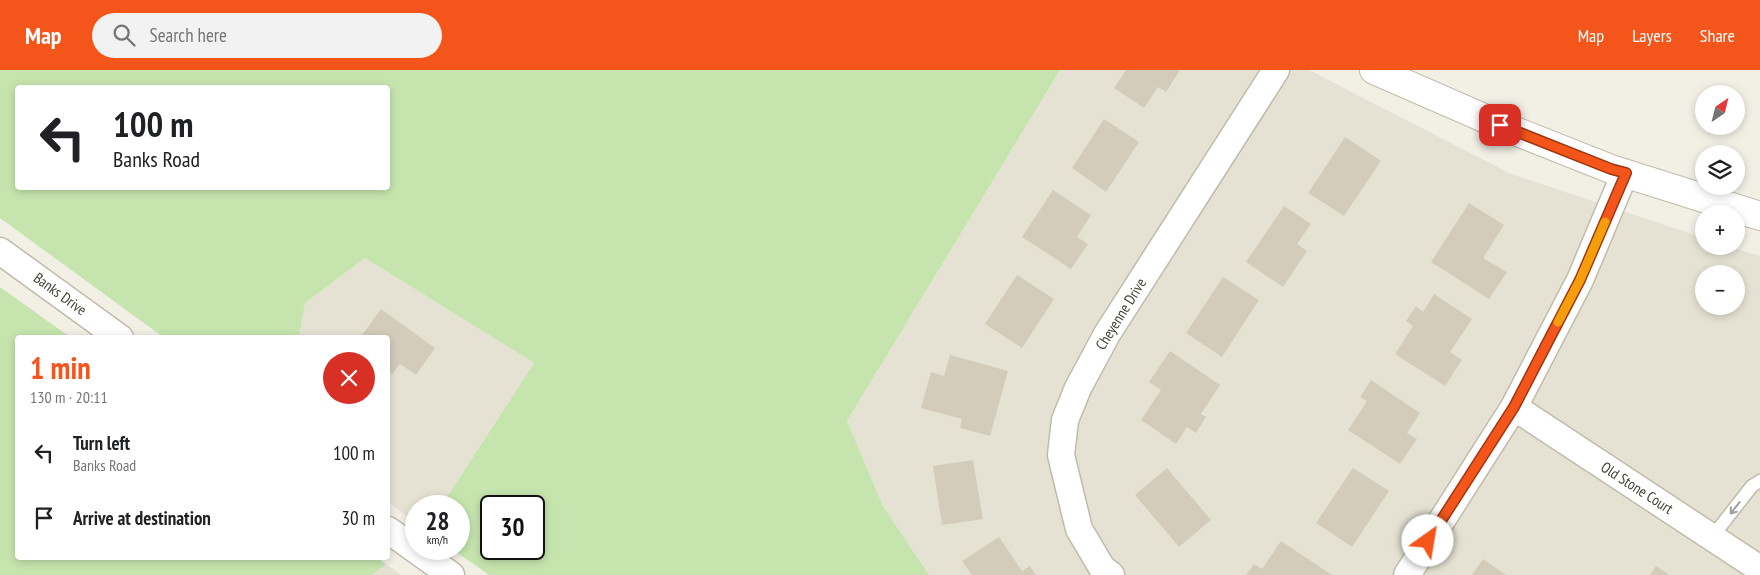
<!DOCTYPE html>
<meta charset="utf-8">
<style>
body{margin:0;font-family:"PT Sans Narrow",sans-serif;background:#f2f2f2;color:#202124;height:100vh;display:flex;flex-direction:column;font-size:19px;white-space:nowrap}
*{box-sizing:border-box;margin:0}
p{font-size:16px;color:#757577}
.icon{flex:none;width:28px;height:28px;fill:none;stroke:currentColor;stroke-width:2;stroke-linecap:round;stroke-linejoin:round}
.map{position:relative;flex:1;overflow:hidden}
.panel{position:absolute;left:15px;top:265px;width:375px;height:225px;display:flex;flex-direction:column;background:#fff;border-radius:5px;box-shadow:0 2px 8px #0003}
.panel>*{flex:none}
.banner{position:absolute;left:15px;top:15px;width:375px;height:105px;border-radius:5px;box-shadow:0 2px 8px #0003;background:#fff;color:#202124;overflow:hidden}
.needle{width:32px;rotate:35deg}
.controls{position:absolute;left:1695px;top:15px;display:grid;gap:10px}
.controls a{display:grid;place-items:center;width:50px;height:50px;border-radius:50%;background:#fff;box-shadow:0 2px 8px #0003;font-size:25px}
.speed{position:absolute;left:405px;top:425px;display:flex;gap:10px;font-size:25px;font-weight:700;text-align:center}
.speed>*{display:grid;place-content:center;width:65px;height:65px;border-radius:50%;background:#fff;box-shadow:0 2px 8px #0003;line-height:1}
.speed small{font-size:12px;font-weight:400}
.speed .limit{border:2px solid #111;border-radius:8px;background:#fff;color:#111}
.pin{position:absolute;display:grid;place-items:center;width:42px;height:42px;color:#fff;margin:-21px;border-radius:10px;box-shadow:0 2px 8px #0006}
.me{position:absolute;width:55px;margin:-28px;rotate:32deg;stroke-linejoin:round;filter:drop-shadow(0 0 4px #0008)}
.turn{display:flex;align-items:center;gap:18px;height:105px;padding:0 15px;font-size:22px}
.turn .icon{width:65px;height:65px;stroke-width:2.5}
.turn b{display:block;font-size:35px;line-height:42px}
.round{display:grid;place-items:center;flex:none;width:52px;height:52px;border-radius:26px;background:#f2f2f2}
.head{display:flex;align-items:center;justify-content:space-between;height:85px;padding:0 15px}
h1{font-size:30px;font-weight:800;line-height:38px;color:#f3551a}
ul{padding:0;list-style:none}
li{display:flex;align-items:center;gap:15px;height:65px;padding:0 15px}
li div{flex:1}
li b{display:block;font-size:19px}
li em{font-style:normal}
header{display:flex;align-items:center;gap:30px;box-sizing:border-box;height:70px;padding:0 25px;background:#f3551a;color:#fff}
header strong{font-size:24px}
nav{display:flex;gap:28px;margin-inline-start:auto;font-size:18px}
.search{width:350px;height:45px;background:#f2f2f2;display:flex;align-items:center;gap:12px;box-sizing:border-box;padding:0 18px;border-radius:28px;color:#757577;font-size:19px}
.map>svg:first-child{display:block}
.residential{fill:#e6e2d3;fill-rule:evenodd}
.green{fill:#c6e5ae;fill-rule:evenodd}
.building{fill:#d3ccba}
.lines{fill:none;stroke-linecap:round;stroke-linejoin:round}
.service-casing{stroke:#c0bbaa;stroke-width:15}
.minor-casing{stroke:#c0bbaa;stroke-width:29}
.tertiary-casing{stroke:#c0bbaa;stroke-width:30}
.service{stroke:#fff;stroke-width:12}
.minor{stroke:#fff;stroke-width:26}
.tertiary{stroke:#fff;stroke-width:28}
.oneway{stroke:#a2a09a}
.route-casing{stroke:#9e3711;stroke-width:12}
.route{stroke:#f3551a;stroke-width:9}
.slow{stroke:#f59e0b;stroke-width:9}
.labels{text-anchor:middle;stroke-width:4.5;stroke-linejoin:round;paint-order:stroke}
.street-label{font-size:15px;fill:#444035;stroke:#fff}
</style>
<header>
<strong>Map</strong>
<div class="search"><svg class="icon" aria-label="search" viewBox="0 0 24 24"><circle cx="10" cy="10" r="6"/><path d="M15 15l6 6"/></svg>Search here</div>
<nav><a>Map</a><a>Layers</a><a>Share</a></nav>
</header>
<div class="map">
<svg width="1760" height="505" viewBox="0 0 1760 505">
<rect width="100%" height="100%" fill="#f2efe5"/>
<path class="residential" d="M 1060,0 L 1309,0 L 1511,104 L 1704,168 L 1704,176 L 1727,176 L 1760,186 L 1760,505 L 929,505 L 883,436 L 847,351 ZM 1704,204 L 1736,204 L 1736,236 L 1704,236 Z
M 365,188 L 534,293 L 441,436 L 416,436 L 416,453 L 388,432 L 388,268 L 299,268 L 305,233 Z
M 386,494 L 401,505 L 372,505 Z"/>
<path class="green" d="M 0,0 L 1060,0 L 847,351 L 883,436 L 929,505 L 489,505 L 452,479 L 459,479 L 459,436 L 441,436 L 534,293 L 365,188 L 305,233 L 299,267 L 163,267 L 0,148 ZM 18,18 L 388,18 L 388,118 L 18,118 ZM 491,436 L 534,436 L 534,479 L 491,479 Z
M 0,217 L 70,267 L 18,268 L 18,488 L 377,488 L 386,494 L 372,505 L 0,505 Z"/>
<path class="building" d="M 1126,0 L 1180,0 L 1166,22 L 1158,17 L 1144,38 L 1114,18 Z
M 1104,49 L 1139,72 L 1106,122 L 1072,98 Z
M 1345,67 L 1381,91 L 1344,146 L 1308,123 Z
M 1053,120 L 1091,145 L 1077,167 L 1088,174 L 1071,199 L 1022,167 Z
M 1469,133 L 1504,155 L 1483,188 L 1507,202 L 1489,229 L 1431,192 Z
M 1284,136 L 1311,154 L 1297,174 L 1307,181 L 1283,217 L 1246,192 Z
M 1017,205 L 1054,229 L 1022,278 L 985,254 Z
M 1223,207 L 1259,230 L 1222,287 L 1186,263 Z
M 1434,224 L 1472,249 L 1450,282 L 1462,290 L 1445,316 L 1395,284 L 1413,256 L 1406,251 L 1416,236 L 1423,242 Z
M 381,239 L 435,278 L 416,305 L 400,294 L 392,304 L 388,300 L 388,268 L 360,268 Z
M 1170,281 L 1220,315 L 1201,344 L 1206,347 L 1196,363 L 1187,357 L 1176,374 L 1141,350 L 1161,320 L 1149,312 Z
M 950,285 L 1008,301 L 990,366 L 960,358 L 962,349 L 921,338 L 931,302 L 944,306 Z
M 1371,310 L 1420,343 L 1407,363 L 1417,369 L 1400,394 L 1348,360 L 1367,331 L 1360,327 Z
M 973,390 L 983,449 L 942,455 L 933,396 Z
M 1167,398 L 1211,450 L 1179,477 L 1135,425 Z
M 1353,398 L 1389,421 L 1352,477 L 1316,453 Z
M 999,467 L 1022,501 L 1030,496 L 1036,505 L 972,505 L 962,491 Z
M 1281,471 L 1332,505 L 1246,505 L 1254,494 L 1262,499 Z
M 1483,489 L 1506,505 L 1472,505 Z
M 1656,496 L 1670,505 L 1650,505 Z"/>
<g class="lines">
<g class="service-casing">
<path id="service" d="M 1712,467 L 1752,416 L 1760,411"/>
</g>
<g class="minor-casing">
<path id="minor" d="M 0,181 L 120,268
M 1514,337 L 1760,499
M 388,460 L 451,505
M 1111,505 L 1102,498 L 1079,459 L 1061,385 L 1065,350 L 1078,318 L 1107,264 L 1276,0
M 1407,505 L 1514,337 L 1580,210 L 1625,103"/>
</g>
<g class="tertiary-casing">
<path id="tertiary" d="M 1374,0 L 1500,55 L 1611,99 L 1760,146"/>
</g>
<use href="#service" class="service"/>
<use href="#minor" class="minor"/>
<use href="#tertiary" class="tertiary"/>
</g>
<defs><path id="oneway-shaft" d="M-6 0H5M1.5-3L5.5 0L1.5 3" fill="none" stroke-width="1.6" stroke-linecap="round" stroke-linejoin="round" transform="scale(1.25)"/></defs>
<use class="oneway" href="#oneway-shaft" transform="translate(1735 438) rotate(128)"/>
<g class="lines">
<g class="route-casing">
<path id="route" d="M 1428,471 L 1514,337 L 1580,210 L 1626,103 L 1611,99 L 1500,55"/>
</g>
<use href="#route" class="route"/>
<path class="slow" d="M 1558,252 L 1580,210 L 1605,152"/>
</g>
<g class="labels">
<g class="street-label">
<text transform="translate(60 224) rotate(36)" y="5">Banks Drive</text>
<text transform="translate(1121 244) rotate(-58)" y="5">Cheyenne Drive</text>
<text transform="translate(1637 418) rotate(33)" y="5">Old Stone Court</text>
</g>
</g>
</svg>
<div class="controls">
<a><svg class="needle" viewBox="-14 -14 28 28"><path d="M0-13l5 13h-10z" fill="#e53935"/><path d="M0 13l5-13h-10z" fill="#757577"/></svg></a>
<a><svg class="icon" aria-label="layers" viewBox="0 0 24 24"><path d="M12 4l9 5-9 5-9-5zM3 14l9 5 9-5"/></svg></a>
<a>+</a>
<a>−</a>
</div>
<div class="speed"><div>28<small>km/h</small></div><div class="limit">30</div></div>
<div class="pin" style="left:1500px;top:55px;background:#d93025"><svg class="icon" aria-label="arrive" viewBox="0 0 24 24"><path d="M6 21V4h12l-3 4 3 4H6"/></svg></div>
<svg class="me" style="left:1428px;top:471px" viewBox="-20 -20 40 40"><circle r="19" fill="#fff"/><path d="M0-13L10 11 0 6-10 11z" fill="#f3551a"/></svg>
<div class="banner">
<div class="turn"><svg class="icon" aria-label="left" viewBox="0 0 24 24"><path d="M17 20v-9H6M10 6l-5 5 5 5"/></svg><div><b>100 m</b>Banks Road</div></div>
</div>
<section class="panel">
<div class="head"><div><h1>1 min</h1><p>130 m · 20:11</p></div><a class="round" style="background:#d93025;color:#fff"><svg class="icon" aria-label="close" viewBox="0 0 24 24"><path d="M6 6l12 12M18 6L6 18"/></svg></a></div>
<ul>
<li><svg class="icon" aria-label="left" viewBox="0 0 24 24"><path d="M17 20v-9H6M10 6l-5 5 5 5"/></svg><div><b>Turn left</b><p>Banks Road</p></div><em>100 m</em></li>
<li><svg class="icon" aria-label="arrive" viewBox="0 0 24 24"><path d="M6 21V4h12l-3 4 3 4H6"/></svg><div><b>Arrive at destination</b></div><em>30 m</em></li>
</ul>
</section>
</div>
